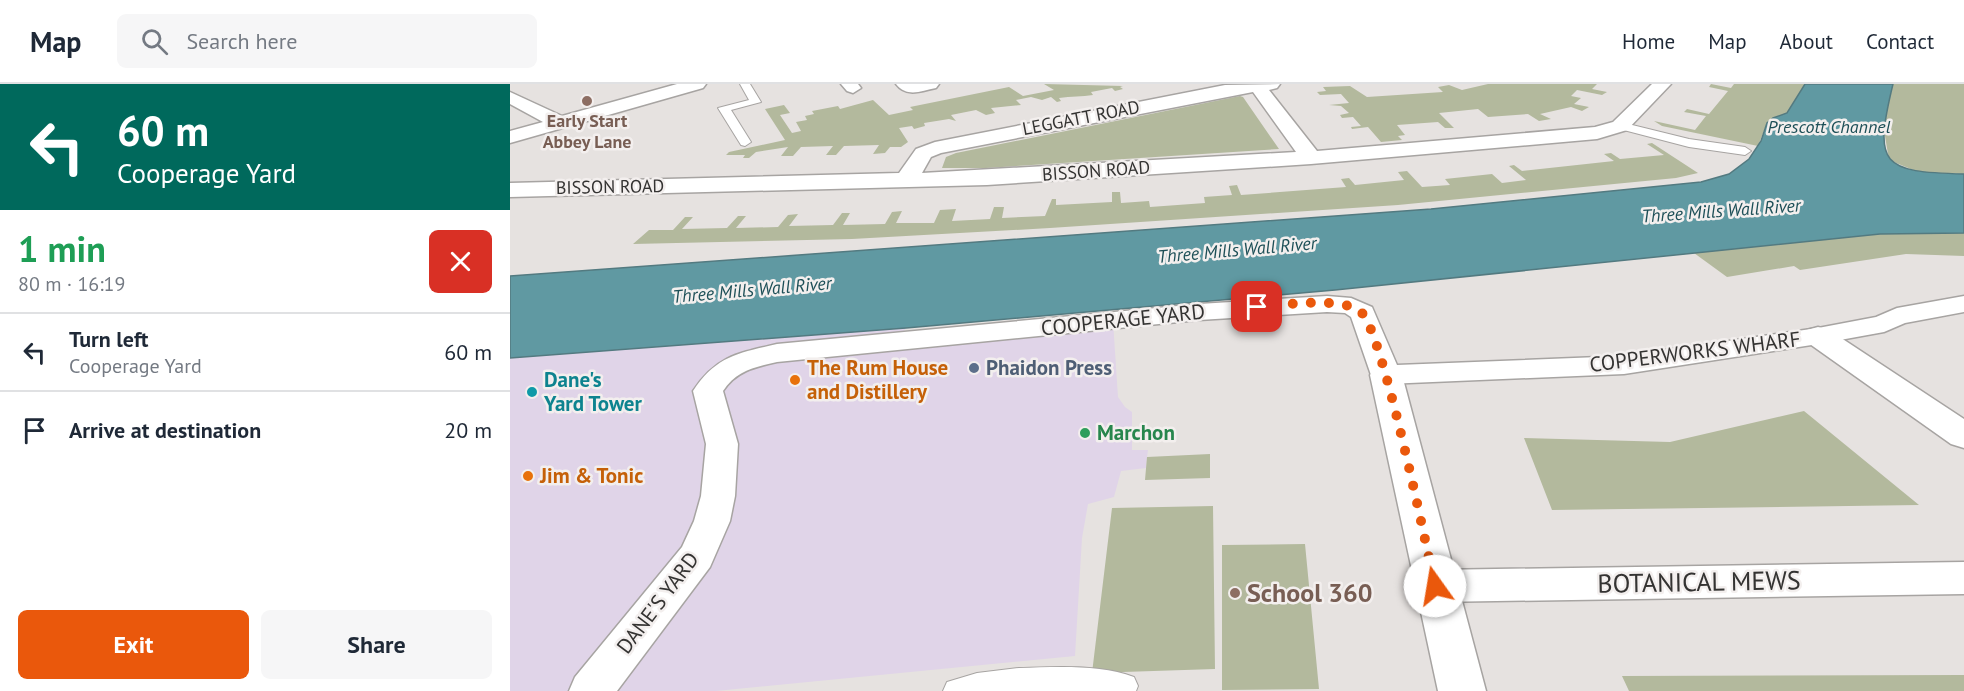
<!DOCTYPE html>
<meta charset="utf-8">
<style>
body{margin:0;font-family:"PT Sans",sans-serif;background:#f6f6f7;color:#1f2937;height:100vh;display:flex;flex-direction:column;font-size:22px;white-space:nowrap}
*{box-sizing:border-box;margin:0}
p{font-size:20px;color:#747a83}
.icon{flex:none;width:33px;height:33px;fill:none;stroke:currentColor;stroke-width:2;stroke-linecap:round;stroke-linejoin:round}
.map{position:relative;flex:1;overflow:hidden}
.sheet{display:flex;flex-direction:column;background:#fff;width:510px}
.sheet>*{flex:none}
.top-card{background:#00695c;color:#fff;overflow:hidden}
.pin{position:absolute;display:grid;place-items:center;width:51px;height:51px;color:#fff;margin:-26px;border-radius:12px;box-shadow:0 3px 9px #0006}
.me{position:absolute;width:66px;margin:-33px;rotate:347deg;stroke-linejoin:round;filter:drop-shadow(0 0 4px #0008)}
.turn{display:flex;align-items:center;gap:21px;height:126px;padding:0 18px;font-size:27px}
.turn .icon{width:78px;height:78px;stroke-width:2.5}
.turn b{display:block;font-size:42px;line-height:51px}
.round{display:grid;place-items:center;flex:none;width:63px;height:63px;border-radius:9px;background:#f6f6f7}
.overview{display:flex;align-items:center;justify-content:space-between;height:102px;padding:0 18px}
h1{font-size:36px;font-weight:700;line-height:45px;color:#1e9e55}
.button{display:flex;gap:12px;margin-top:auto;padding:12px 18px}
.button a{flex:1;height:69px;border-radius:9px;background:#ea580c;color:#fff;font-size:24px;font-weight:700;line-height:69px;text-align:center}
.button a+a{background:#f6f6f7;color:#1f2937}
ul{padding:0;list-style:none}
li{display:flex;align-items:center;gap:18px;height:78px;padding:0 18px;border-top:2px solid #e0e1e3}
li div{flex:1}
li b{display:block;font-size:22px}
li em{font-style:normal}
header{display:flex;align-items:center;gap:36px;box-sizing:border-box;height:84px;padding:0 30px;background:#fff;border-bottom:2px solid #e0e1e3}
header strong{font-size:28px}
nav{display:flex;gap:33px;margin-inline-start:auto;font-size:21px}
.search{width:420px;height:54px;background:#f6f6f7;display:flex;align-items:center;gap:15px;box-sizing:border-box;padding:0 21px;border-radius:9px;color:#747a83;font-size:22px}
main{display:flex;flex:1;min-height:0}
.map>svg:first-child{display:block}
.commercial{fill:#e0d4e8}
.green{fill:#b3b99d}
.water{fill:#6099a2;stroke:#537a80;stroke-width:1.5}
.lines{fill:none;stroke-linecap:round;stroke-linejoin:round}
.service-casing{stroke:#a7a4a2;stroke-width:2}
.pedestrian-casing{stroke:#a7a4a2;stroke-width:3}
.minor-casing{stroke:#a7a4a2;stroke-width:3}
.service{fill:#fff;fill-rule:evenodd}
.pedestrian{fill:#fff;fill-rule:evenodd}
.minor{fill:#fff;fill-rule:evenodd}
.route{stroke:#ea580c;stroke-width:10;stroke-dasharray:0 18}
.education-dot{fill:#8d6e63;stroke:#f3efee;stroke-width:2}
.service-dot{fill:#5c6f8a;stroke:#f3efee;stroke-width:2}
.food-dot{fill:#e8710a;stroke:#f3efee;stroke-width:2}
.culture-dot{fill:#0f9aa8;stroke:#f3efee;stroke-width:2}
.leisure-dot{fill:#2e9e5b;stroke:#f3efee;stroke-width:2}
.labels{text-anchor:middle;stroke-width:5;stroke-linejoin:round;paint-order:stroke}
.far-street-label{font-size:18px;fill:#343332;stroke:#f3efee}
.far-education-label{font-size:18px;font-weight:bold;fill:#785e54;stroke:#f3efee}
.far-water-label{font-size:18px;font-style:italic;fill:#1d4f57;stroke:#f3efee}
.street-label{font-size:21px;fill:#343332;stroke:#f3efee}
.food-label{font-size:21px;font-weight:bold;fill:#c56008;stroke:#f3efee;text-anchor:start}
.service-label{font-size:21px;font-weight:bold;fill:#4e5e75;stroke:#f3efee;text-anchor:start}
.culture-label{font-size:21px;font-weight:bold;fill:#0d838f;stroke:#f3efee;text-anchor:start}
.leisure-label{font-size:21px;font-weight:bold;fill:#27864d;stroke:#f3efee;text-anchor:start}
.near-street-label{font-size:26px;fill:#343332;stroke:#f3efee}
.near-education-label{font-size:26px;font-weight:bold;fill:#785e54;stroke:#f3efee;text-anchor:start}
</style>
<header>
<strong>Map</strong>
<div class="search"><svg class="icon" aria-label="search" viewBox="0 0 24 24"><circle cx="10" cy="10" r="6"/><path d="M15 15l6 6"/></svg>Search here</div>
<nav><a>Home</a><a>Map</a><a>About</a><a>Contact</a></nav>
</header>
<main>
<section class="sheet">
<div class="top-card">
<div class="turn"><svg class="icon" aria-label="left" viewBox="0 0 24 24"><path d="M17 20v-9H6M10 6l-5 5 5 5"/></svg><div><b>60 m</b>Cooperage Yard</div></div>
</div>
<div class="overview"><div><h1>1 min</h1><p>80 m · 16:19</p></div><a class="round" style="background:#d93025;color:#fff"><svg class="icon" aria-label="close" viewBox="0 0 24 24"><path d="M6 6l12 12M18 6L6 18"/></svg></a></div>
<ul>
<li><svg class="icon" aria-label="left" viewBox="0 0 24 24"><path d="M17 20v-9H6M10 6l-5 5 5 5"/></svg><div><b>Turn left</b><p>Cooperage Yard</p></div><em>60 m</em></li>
<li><svg class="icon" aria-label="arrive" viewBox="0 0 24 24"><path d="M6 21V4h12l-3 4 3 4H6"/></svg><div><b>Arrive at destination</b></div><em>20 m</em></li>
</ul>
<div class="button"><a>Exit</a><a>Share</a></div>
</section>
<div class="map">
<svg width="1454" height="607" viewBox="0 0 1454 607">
<rect width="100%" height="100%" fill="#e6e2e0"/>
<path class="commercial" d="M 603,237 L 608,313 L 615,323 L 622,328 L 622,366 L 638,366 L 637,373 L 636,384 L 611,387 L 604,413 L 578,420 L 572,454 L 565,572 L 206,607 L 0,607 L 0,274 L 396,244 L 387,257 Z"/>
<path class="green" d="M 534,0 L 613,2 L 610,3 L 613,5 L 605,7 L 602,4 L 581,8 L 583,11 C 572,13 561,12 549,14 L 551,17 L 547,18 L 541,13 L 532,16 L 521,13 L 506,16 L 511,21 L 481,24 L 485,29 L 476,31 L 466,26 L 441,31 L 446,37 L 439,35 L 414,39 L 415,42 L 404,45 L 402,42 L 389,44 L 398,58 L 391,63 L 380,63 L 375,69 L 363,70 L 369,61 L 334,62 L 326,71 L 316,71 L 323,62 L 291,63 L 283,72 L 271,72 L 278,63 L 246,68 L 239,74 L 233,74 L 235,71 L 216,71 L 219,68 L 275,56 L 255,25 L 274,21 L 280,29 L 270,31 L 282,49 L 291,47 L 286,38 L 297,36 L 295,32 L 304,30 L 302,27 L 328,22 L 330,25 L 363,16 L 379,31 L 403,26 L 400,23 L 499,3 L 513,12 L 544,6 Z
M 978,0 L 1087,0 L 1082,5 L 1097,8 L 1092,11 L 1067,6 L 1061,12 L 1071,14 L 1064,20 L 1079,23 L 1072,27 L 1061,23 L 1030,30 L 1041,35 L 1029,37 L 1018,30 L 978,33 L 968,25 L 929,29 L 944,44 L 935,44 L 928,38 L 887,41 L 895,51 L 888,52 L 892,56 L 871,58 L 858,43 L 842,45 L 841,43 L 851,42 L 843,33 L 832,34 L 830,31 L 839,29 L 831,22 L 819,21 L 839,19 L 831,10 L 810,11 L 807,8 L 816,7 L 813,3 L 840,2 L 857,13 L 933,8 L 928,3 L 939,1 L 952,6 Z
M 1201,0 L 1221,4 L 1224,0 L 1295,0 L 1277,29 L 1263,34 L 1257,39 L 1248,62 L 1152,42 L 1144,37 L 1185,46 L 1196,32 L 1174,28 L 1177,25 L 1199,30 L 1218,7 L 1199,3 Z
M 1383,0 L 1454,0 L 1454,90 L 1408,88 L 1379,76 L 1373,40 Z
M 730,12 L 733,13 L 769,65 L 476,84 L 432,84 L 436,73 L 446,69 Z
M 1142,59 L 1188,89 L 1166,94 L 888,121 L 540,144 L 342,155 L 123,160 L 139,146 L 163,146 L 175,133 L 183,133 L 172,145 L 217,144 L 228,132 L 236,132 L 226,144 L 268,143 L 278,131 L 288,130 L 279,142 L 323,141 L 332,129 L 340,129 L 333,141 L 375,140 L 382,128 L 392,127 L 386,139 L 424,139 L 430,126 L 446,125 L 442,137 L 480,135 L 484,123 L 494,123 L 492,134 L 535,132 L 542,115 L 546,115 L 546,121 L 602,118 L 602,108 L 610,108 L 611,119 L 639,117 L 640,123 L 695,119 L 694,113 L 722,111 L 719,102 L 727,101 L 731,111 L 836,103 L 831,95 L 839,94 L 845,101 L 894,96 L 888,88 L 897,87 L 912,103 L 940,101 L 935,95 L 982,90 L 992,99 L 1016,96 L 999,82 L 1004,81 L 1012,87 L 1104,77 L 1094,70 L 1101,69 L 1110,75 L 1154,71 L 1137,60 Z
M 1454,149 L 1454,172 L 1396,170 L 1290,186 L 1284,182 L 1217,193 L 1184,169 L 1370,150 Z
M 1294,327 L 1409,421 L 1042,426 L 1014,354 L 1160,358 Z
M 700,370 L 700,394 L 635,396 L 637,373 Z
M 703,422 L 705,585 L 582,589 L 602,424 Z
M 795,460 L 809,605 L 712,606 L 712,461 Z
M 1454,591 L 1454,607 L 1119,607 L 1112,592 Z"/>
<path class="water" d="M 1295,0 L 1383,0 C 1363,82 1372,88 1454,90 L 1454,149 L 1370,150 L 825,206 L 396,244 L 0,274 L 0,192 L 921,125 L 1191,98 L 1219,90 L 1239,75 L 1251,57 L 1257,39 L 1263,34 L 1277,29 Z"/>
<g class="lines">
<g class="service-casing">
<path id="service" d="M 230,0 L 240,0 L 251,18 L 221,26 L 241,58 L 235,62 L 231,61 L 208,24 L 239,16 Z
M 1110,38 L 1179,55 L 1235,63 L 1241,67 L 1235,71 L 1179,63 L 1106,44 L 1104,42 Z
M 509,584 C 545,583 590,580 624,593 L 628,602 L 626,607 L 433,607 L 437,598 L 467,589 Z"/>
</g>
<g class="pedestrian-casing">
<path id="pedestrian" d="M 331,0 L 348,0 L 351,4 L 343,9 L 337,7 Z
M 817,212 L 841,214 L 862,223 L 887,281 L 1114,272 L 1308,244 L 1366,233 L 1387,224 L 1454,212 L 1454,228 L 1395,239 L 1374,248 L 1308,260 L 1114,290 L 876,300 L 866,297 L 861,291 L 841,233 L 835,229 L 817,228 L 689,236 L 267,278 C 245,283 226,287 213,307 L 228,360 L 225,412 L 220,437 L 200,483 L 107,607 L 59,607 L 65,593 L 172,463 L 184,437 L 191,412 L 196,360 L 183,307 C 206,272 228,269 267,260 L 689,220 Z
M 1454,478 L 1454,510 L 925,518 L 911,513 L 905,502 L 911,491 L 925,486 Z"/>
</g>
<g class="minor-casing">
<path id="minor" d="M 167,0 L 196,0 L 193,4 L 0,59 L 0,47 L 33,38 L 0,20 L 0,8 L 52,32 Z
M 386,0 L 429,0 L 426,4 C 411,7 397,14 386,0 Z
M 770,0 L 767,4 L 759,6 L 807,67 L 1085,43 L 1103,38 L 1142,0 L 1161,0 L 1117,46 L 1087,55 L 801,80 L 477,101 L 0,113 L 0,99 L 389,89 L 406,65 L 425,58 L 715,1 ZM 743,8 L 786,68 L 412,89 L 421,73 L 431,69 Z
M 1308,243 L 1319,246 L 1454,335 L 1454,364 L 1441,360 L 1297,258 L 1293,252 L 1297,246 Z
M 876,281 L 887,284 L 892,291 L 976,607 L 928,607 L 860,291 L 865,284 Z"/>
</g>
<use href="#service" class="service"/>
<use href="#pedestrian" class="pedestrian"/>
<use href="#minor" class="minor"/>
</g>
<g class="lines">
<path class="route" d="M 747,223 C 772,221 832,212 851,228 C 872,245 916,461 925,502"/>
</g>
<g class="education-dot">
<circle cx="77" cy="17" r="6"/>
<circle cx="725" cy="509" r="6"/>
</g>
<circle class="service-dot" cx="464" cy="284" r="6"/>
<g class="food-dot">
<circle cx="285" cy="296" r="6"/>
<circle cx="18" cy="392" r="6"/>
</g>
<circle class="culture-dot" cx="22" cy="308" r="6"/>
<circle class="leisure-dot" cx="575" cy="349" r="6"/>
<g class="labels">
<g class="far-street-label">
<text transform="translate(571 34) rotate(-11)" y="6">LEGGATT ROAD</text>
<text transform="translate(586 87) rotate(-4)" y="6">BISSON ROAD</text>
<text transform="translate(100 103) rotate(-1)" y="6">BISSON ROAD</text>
</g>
<g class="far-education-label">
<text x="77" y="43">Early Start<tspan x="77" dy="21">Abbey Lane</tspan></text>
</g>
<g class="far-water-label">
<text x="1319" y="49">Prescott Channel</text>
<text transform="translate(1211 127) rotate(-4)" y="6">Three Mills Wall River</text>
<text transform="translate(727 166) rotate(-5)" y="6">Three Mills Wall River</text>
<text transform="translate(242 206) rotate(-5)" y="6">Three Mills Wall River</text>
</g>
<g class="street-label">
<text transform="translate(613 236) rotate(-6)" y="7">COOPERAGE YARD</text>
<text transform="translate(1185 268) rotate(-7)" y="7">COPPERWORKS WHARF</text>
<text transform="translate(148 519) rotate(-53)" y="7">DANE'S YARD</text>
</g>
<g class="food-label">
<text x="297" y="291">The Rum House<tspan x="297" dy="24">and Distillery</tspan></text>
<text x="30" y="399">Jim &amp; Tonic</text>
</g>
<g class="service-label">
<text x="476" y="291">Phaidon Press</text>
</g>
<g class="culture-label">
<text x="34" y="303">Dane's<tspan x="34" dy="24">Yard Tower</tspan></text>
</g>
<g class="leisure-label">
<text x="587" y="356">Marchon</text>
</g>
<g class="near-street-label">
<text transform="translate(1189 498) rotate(-1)" y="9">BOTANICAL MEWS</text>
</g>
<g class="near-education-label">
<text x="737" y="518">School 360</text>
</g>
</g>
</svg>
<div class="pin" style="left:747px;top:223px;background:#d93025"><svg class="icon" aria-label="arrive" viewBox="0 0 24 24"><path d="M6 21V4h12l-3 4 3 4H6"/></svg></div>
<svg class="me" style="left:925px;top:502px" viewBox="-20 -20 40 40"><circle r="19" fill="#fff"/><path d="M0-13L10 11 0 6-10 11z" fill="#ea580c"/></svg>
</div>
</main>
